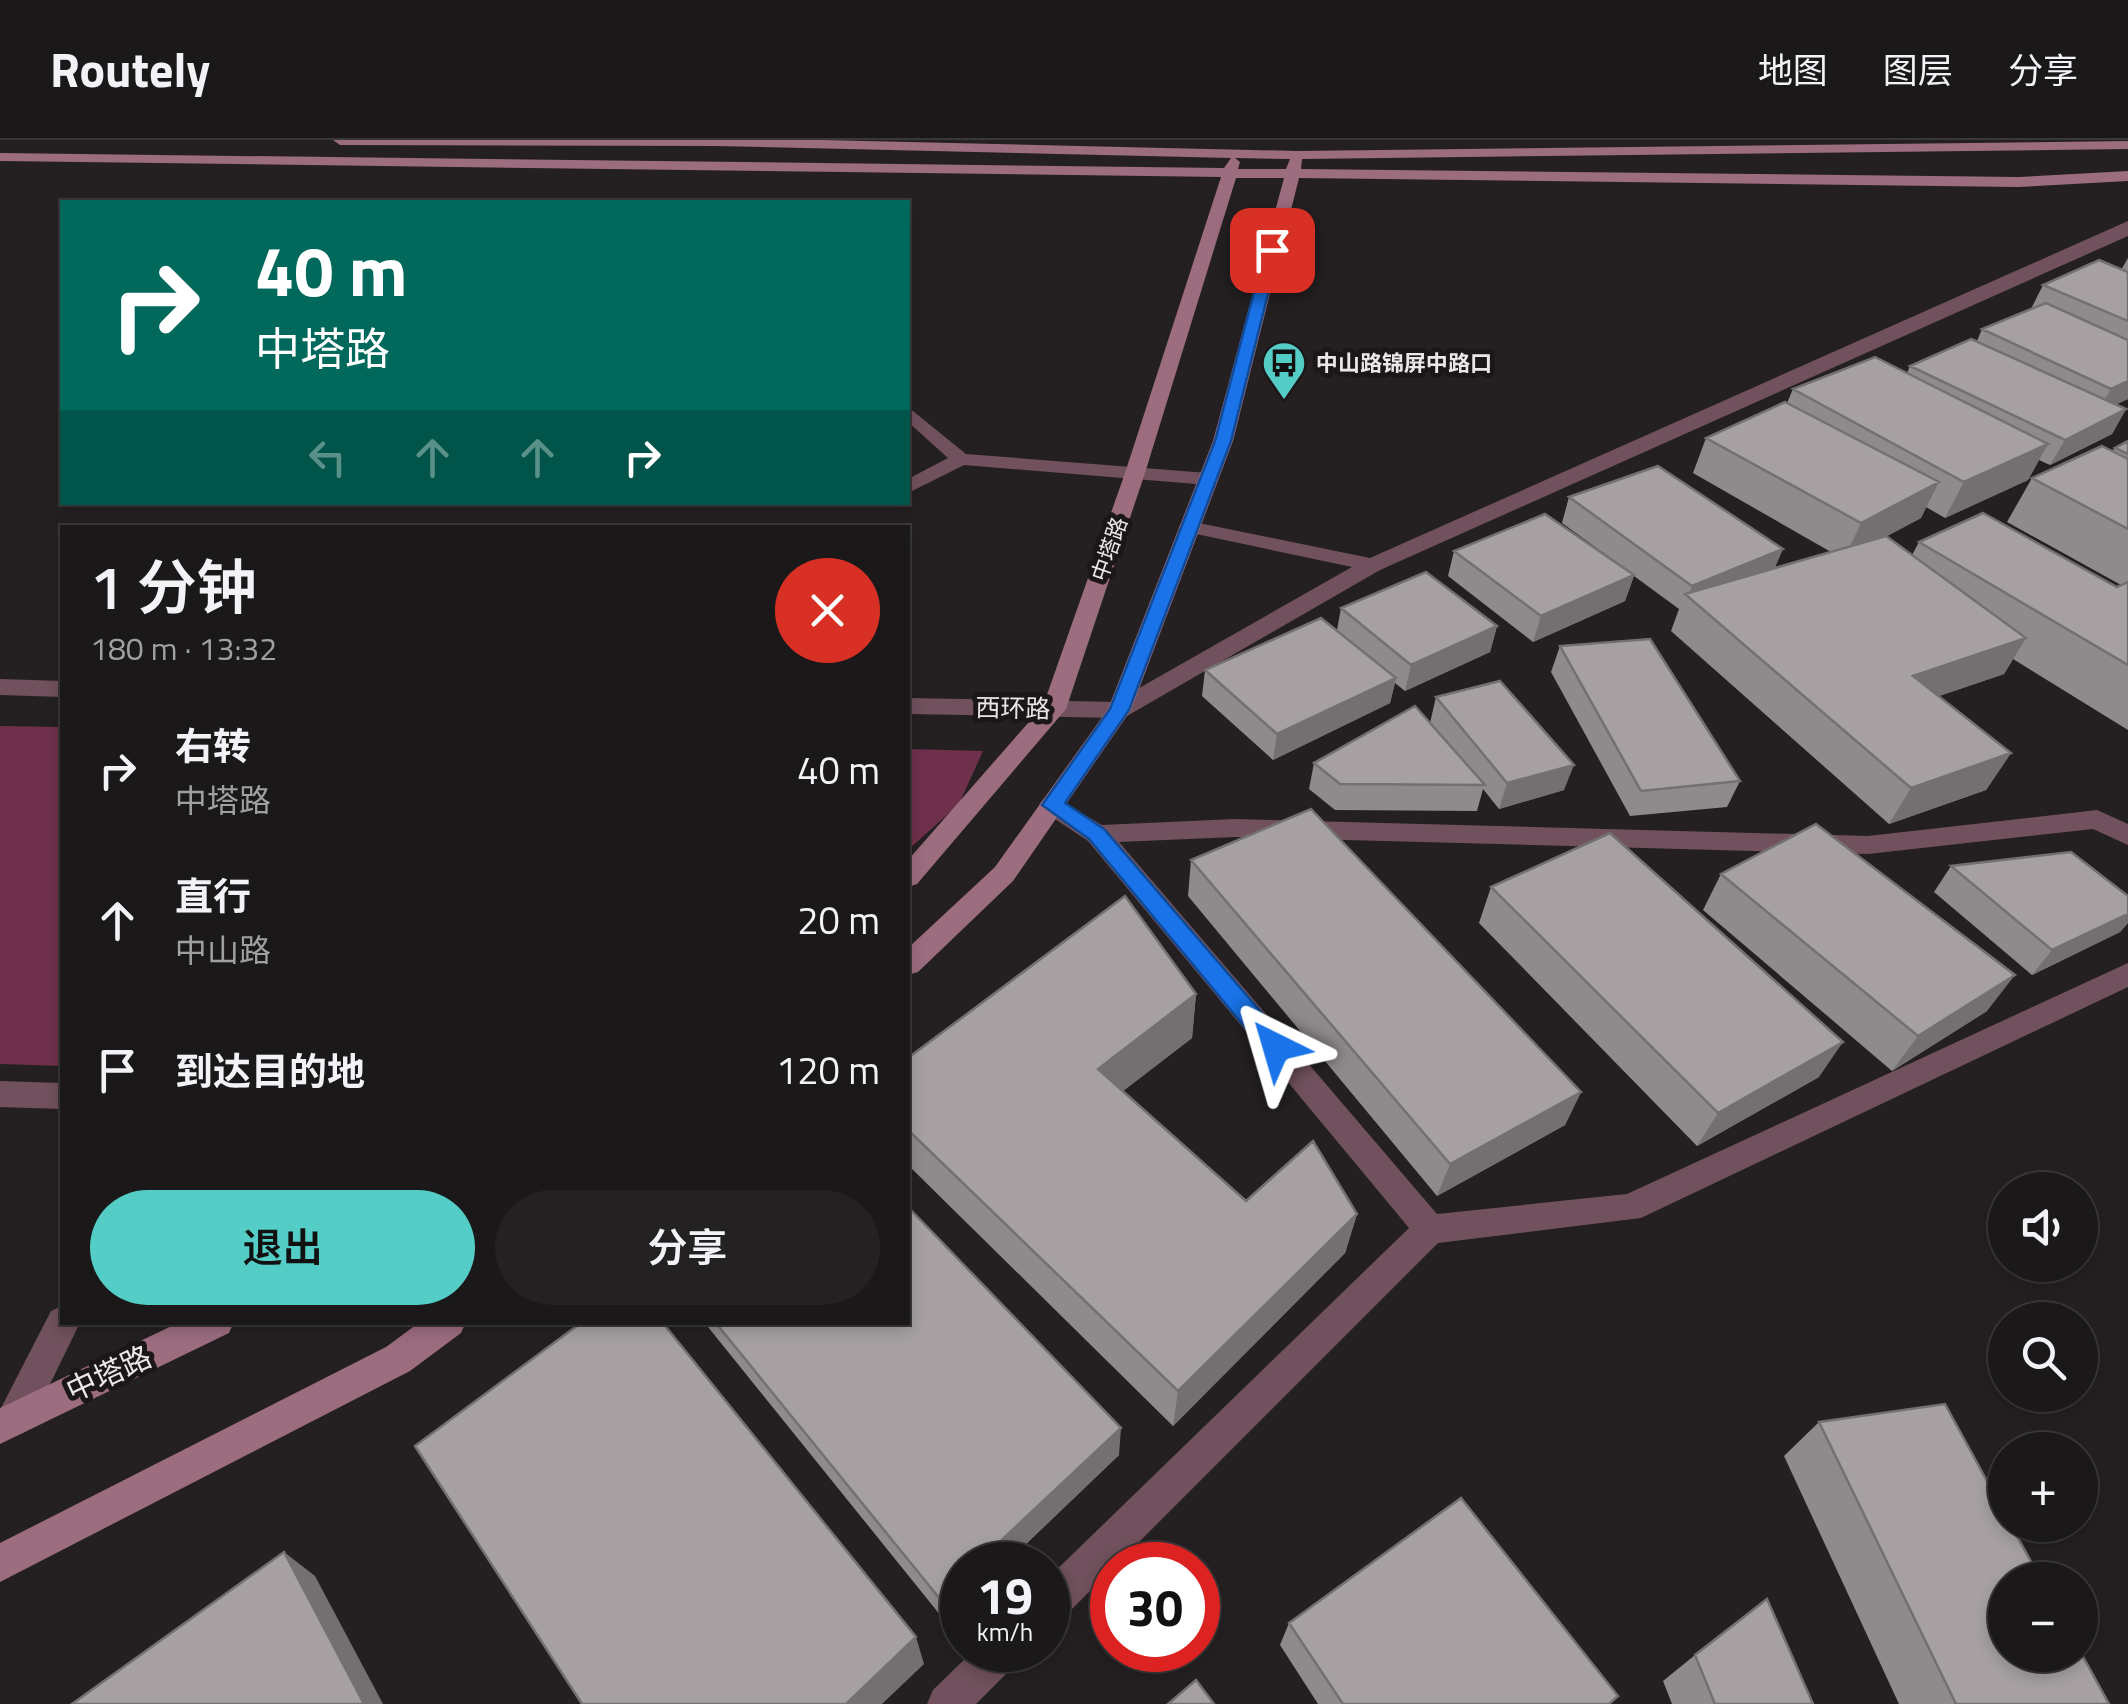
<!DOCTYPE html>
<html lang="zh">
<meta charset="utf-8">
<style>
body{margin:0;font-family:"Titillium Web","Noto Sans SC",sans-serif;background:#242122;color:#f1f3f6;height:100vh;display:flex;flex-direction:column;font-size:38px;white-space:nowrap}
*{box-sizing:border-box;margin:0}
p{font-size:32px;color:#a0a0a2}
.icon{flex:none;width:55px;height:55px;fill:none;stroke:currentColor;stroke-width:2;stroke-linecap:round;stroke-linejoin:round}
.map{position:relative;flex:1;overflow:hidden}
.panel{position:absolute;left:60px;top:385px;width:850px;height:800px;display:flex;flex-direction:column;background:#1b1819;border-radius:0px;box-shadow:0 5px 15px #0003,0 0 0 2px #393738}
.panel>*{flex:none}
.hud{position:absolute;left:60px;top:60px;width:850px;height:305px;border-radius:0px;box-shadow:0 5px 15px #0003,0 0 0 2px #393738;background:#00695c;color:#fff;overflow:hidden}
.fabs{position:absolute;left:1988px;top:1032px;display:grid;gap:20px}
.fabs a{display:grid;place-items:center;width:110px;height:110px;border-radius:50%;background:#1b1819;box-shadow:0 5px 15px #0003,0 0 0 2px #393738;font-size:50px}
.speed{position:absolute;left:940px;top:1402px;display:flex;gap:20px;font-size:50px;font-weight:700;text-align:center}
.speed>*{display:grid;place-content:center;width:130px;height:130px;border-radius:50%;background:#1b1819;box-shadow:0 5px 15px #0003,0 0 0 2px #393738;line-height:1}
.speed small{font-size:25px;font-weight:400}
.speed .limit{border:15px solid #d22;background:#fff;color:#111}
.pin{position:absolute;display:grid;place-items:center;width:85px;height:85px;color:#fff;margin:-42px;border-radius:20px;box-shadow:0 5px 15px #0006}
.me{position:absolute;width:110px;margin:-55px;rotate:320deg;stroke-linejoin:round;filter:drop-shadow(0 0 8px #0008)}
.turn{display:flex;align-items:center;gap:35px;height:210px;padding:0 30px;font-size:45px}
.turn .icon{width:130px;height:130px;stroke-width:2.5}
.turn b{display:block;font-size:70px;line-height:85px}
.lanes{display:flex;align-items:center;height:95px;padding:0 30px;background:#0003;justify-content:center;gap:50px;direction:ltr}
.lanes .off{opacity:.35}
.round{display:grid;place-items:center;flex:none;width:105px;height:105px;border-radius:52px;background:#242122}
.overview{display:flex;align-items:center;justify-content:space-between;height:170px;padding:0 30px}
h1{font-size:60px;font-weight:600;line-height:75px}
.primary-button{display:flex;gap:20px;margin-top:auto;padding:20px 30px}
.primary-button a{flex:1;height:115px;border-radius:60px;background:#54cdc7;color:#111;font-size:40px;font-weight:600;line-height:115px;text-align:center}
.primary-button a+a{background:#242122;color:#f1f3f6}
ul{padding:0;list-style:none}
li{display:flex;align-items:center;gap:30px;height:150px;padding:0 30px}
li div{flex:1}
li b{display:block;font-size:38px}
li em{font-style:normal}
header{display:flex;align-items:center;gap:60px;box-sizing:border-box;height:140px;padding:0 50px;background:#1b1819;border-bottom:2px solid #393738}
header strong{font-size:48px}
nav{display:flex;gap:55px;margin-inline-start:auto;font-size:35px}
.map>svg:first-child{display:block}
.green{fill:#6f304c}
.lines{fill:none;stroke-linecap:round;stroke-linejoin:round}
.minor{fill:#70515d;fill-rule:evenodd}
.tertiary{fill:#70515d;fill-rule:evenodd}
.secondary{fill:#9c6c7f;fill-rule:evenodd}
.wall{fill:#8f8a8b}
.shaded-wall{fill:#747071}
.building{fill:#a6a0a2;stroke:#747071;stroke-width:2.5}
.route{fill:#1a73e8;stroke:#114b97;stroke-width:2.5}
.labels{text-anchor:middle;stroke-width:10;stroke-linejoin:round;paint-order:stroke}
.far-poi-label{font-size:22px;font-weight:bold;fill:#ebe7e8;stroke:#1b1618;text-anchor:start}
.far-street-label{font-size:22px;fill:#ebe7e8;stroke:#1b1618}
.street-label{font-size:25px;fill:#ebe7e8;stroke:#1b1618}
.near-street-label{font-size:30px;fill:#ebe7e8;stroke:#1b1618}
</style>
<header>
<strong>Routely</strong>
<nav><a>地图</a><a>图层</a><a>分享</a></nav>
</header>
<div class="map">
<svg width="2128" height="1564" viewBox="0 0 2128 1564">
<rect width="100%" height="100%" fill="#242021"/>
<path class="green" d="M 0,586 L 62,587 L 62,926 L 0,924 Z
M 908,609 L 983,611 L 959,664 L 908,710 Z"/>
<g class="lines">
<path class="minor" d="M 2128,81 L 2128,96 L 1380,430 L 1127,576 L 1111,576 L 1107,570 L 1111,564 L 1352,427 L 1182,391 L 1179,387 L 1182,383 L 1189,381 L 1370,418 Z
M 908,267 L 966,314 L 1208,333 L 1218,339 L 1208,345 L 964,325 L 908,353 L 908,339 L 948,318 L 908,282 Z
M 1052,656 L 1102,685 L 1235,679 L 1868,696 L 2097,670 L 2128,684 L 2128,705 L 2093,689 L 1868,714 L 1235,697 L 1119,702 L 1437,1074 L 1627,1054 L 2128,823 L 2128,847 L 1641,1078 L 1438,1103 L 1062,1479 L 1048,1484 L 1048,1438 L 1409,1088 L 1088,701 L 1043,671 L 1039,665 L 1043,659 Z
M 974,1510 L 1022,1510 L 1016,1524 L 976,1564 L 927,1564 L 933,1550 Z"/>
<path class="tertiary" d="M 0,539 L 62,541 L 62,557 L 0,555 Z
M 908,558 L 1119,562 L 1131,570 L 1119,578 L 908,574 Z
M 0,941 L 62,943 L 62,969 L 0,967 Z
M 62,1166 L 62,1182 L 80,1182 L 75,1193 L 27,1291 L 14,1297 L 1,1291 L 0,1270 L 51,1171 Z"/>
<path class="secondary" d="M 333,0 L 822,0 L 1297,11 L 2128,1 L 2128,9 L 1302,19 L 1301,29 L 2019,37 L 2128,31 L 2128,41 L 2019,47 L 1299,38 L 1233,301 L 1131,570 L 1013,741 L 918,832 L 908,835 L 908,808 L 995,727 L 1108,569 L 1213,301 L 1284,38 L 1236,38 L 1145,333 L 1066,569 L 917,744 L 908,747 L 908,720 L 1043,566 L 1125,333 L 1221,37 L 0,21 L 0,13 L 1224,28 L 1231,18 L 716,6 L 340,5 ZM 1235,18 L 1290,19 L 1286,29 L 1238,29 L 1240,22 Z
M 180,1182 L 234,1182 L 229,1193 L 0,1304 L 0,1268 Z
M 420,1182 L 466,1182 L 461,1193 L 410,1231 L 0,1442 L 0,1403 L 386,1207 Z"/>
</g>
<path class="wall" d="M 2128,118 L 2128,259 L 2116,264 L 2126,269 L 2112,294 L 2050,325 L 2039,320 L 2028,340 L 1945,378 L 1926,367 L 1921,378 L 1887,396 L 1912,415 L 1919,402 L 2117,447 L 2121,445 L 2007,382 L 2032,338 L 2112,311 L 2115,308 L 2128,301 L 2128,590 L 2013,519 L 2004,534 L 1939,556 L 2011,613 L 1986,650 L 1889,684 L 1671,491 L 1679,469 L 1634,436 L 1625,461 L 1533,502 L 1448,436 L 1454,411 L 1616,422 L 1562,383 L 1569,357 L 1775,428 L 1831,412 L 1693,333 L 1706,298 L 1787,263 L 1793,249 L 1907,233 L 1910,226 L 1977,201 L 1982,189 L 2031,169 L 2043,145 L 2121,130 Z
M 1341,468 L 1497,486 L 1490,512 L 1405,551 L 1395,543 L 1390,563 L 1273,620 L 1202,556 L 1205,530 L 1337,490 Z
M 1560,506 L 1740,641 L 1727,667 L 1630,676 L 1551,532 Z
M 1436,557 L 1564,650 L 1499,669 L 1483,649 L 1477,671 L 1335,670 L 1309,649 L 1314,623 L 1430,583 Z
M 1191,720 L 1581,952 L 1565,985 L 1437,1056 L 1188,756 Z
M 1951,726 L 2128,756 L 2128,783 L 2120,792 L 2032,835 L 1934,752 Z
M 1721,734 L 1987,871 L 1892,931 L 1703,770 Z
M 1491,747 L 1819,937 L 1697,1006 L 1479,783 Z
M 1196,854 L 1192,898 L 1123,951 L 1246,1061 L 1357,1074 L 1345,1113 L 1173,1286 L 908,1025 L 908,918 Z
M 704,1182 L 908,1182 L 1119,1315 L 1004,1425 L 962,1425 L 945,1481 Z
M 1819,1282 L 2109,1564 L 1899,1564 L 1784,1316 Z
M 1289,1483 L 1609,1564 L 1318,1564 L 1280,1505 Z
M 1695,1515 L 1813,1564 L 1672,1564 L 1663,1541 Z"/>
<path class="shaded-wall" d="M 2128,241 L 2128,259 L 2096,274 L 2111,249 Z
M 2126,269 L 2112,294 L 2050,325 L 2065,300 Z
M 2048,304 L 2028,340 L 1945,378 L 1964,342 Z
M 1939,342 L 1921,378 L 1844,419 L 1861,383 Z
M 1783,409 L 1772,435 L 1688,457 L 1692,446 Z
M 1634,435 L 1625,461 L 1533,502 L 1541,476 Z
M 1497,486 L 1490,512 L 1405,551 L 1411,525 Z
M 2026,498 L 2004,534 L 1892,572 L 1913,536 Z
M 1396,538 L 1390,563 L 1273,620 L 1277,594 Z
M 2011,613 L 1986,650 L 1889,684 L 1911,648 Z
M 1574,625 L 1564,650 L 1499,669 L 1507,643 Z
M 2128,774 L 2128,783 L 2120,792 L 2032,835 L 2052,810 Z
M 2015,835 L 1987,871 L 1892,931 L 1918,896 Z
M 1196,854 L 1192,898 L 1097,971 L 1098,929 Z
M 1843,902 L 1819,937 L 1697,1006 L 1718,973 Z
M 1581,952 L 1565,985 L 1437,1056 L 1450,1024 Z
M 1357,1074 L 1345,1113 L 1173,1286 L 1178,1251 Z
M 1121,1288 L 1119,1315 L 1004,1425 L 975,1425 Z
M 284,1412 L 315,1436 L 383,1564 L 364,1564 Z
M 962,1437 L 962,1464 L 945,1481 L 940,1459 Z
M 916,1497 L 924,1524 L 882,1564 L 846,1564 Z"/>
<path class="building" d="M 2099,120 L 2128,132 L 2128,181 L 2043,145 Z
M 2046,163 L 2128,200 L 2128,241 L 2111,249 L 1982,189 Z
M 1971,199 L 2126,269 L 2065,300 L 1910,226 Z
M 1875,217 L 2048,304 L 1964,342 L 1793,249 Z
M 1785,262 L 1939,342 L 1861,383 L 1706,298 Z
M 2128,301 L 2128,314 L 2115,308 Z
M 2102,306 L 2128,319 L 2128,389 L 2032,338 Z
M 1658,326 L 1783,409 L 1692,446 L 1569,357 Z
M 1983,373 L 2117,447 L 2128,442 L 2128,525 L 1919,402 Z
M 1545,374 L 1634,435 L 1541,476 L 1454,411 Z
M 1886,396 L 2026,498 L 1913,536 L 2011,613 L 1911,648 L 1685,454 Z
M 1426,432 L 1497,486 L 1411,525 L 1341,468 Z
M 1321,478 L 1396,538 L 1277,594 L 1205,530 Z
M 1650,499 L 1740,641 L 1641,651 L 1560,506 Z
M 1500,541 L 1574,625 L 1507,643 L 1436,557 Z
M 1415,566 L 1485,645 L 1340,644 L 1314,623 Z
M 1311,669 L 1581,952 L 1450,1024 L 1191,720 Z
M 1816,684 L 2015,835 L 1918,896 L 1721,734 Z
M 1610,693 L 1843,902 L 1718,973 L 1491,747 Z
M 2071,712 L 2128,756 L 2128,774 L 2052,810 L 1951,726 Z
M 1125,756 L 1196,854 L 1098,929 L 1246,1061 L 1313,1001 L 1357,1074 L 1178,1251 L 908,990 L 908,918 Z
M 908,1067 L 1121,1288 L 975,1425 L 962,1425 L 962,1437 L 940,1459 L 715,1182 L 908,1182 Z
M 582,1182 L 662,1182 L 916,1497 L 846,1564 L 582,1564 L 415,1306 Z
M 1945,1264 L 2005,1374 L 2005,1385 L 2011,1385 L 2041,1440 L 2005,1440 L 2005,1515 L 2080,1515 L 2080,1511 L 2109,1564 L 1956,1564 L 1819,1282 Z
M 1461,1358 L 1618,1556 L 1609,1564 L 1343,1564 L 1289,1483 Z
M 284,1412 L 364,1564 L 72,1564 Z
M 1767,1459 L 1813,1564 L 1715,1564 L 1695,1515 Z
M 1196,1540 L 1214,1564 L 1168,1564 Z"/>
<path class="route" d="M 1272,106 L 1279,110 L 1231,301 L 1129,570 L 1065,663 L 1104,689 L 1285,900 L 1288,907 L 1285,914 L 1267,914 L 1089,699 L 1042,665 L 1110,569 L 1215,301 L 1265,110 Z"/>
<defs>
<g id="bus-pin" transform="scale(2.25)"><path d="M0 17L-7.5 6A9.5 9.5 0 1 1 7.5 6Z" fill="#54cdc7" stroke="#1b1618"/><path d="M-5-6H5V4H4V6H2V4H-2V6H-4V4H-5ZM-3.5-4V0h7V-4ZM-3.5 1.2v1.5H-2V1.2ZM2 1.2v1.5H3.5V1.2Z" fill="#111"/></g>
</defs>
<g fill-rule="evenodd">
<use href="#bus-pin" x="1284" y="223"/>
</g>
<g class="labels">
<g class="far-poi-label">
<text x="1316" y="231">中山路锦屏中路口</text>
</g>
<g class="far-street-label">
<text transform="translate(1109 409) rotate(-71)" y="8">中塔路</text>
</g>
<g class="street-label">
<text transform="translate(1013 568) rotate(1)" y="9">西环路</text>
</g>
<g class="near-street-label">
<text transform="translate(109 1234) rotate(-25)" y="10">中塔路</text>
</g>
</g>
</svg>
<div class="fabs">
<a><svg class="icon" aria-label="sound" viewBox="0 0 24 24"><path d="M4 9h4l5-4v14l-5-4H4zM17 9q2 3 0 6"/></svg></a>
<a><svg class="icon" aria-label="search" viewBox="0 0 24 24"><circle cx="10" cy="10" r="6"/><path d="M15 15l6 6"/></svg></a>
<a>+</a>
<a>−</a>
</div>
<div class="speed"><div>19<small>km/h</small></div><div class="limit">30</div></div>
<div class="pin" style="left:1272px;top:110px;background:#d93025"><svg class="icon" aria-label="arrive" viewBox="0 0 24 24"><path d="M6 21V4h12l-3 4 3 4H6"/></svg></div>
<svg class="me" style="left:1276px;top:907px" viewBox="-20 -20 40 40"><path d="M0-17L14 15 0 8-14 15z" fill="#1a73e8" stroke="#fff" stroke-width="4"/></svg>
<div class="hud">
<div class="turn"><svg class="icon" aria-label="right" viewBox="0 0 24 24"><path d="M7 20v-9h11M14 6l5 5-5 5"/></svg><div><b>40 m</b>中塔路</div></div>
<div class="lanes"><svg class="icon off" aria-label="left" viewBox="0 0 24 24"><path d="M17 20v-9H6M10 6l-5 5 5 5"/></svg><svg class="icon off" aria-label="ahead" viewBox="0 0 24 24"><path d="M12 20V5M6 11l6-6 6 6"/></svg><svg class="icon off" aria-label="ahead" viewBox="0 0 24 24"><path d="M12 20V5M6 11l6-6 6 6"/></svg><svg class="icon" aria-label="right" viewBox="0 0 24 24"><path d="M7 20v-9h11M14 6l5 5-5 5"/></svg></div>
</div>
<section class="panel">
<div class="overview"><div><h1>1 分钟</h1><p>180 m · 13:32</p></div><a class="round" style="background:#d93025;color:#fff"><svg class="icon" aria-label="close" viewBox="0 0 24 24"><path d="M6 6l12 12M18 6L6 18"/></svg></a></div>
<ul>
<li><svg class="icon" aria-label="right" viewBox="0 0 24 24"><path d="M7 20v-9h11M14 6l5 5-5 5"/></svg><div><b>右转</b><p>中塔路</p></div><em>40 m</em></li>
<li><svg class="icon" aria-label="ahead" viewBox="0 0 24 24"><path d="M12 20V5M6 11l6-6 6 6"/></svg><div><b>直行</b><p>中山路</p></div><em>20 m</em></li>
<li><svg class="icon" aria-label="arrive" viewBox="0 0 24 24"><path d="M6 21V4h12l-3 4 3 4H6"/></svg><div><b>到达目的地</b></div><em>120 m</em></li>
</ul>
<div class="primary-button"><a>退出</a><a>分享</a></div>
</section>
</div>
